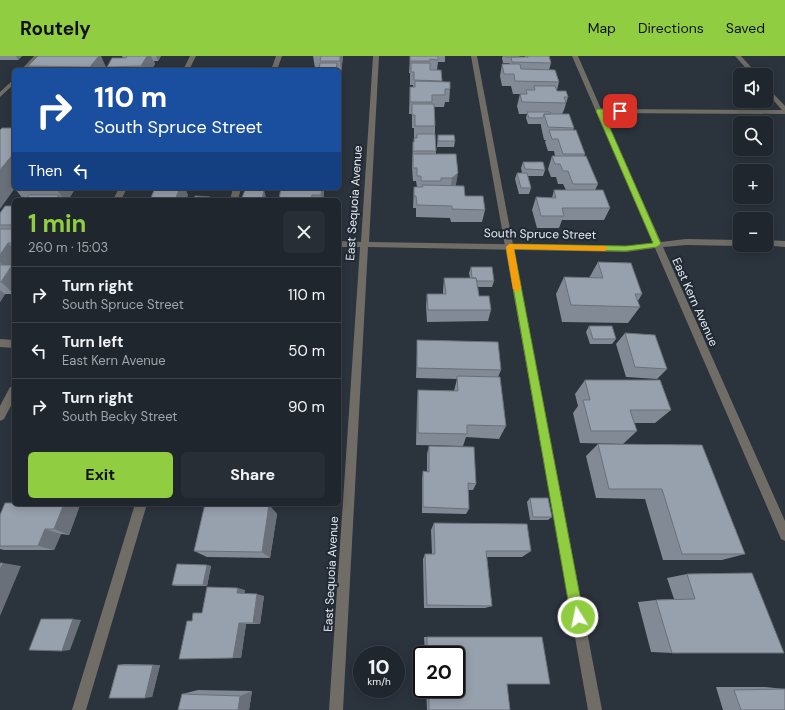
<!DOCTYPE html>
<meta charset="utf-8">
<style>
body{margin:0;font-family:"DM Sans",sans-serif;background:#282e36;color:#f1f3f6;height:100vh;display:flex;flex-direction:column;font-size:15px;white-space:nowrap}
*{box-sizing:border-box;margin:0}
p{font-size:13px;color:#a2a5aa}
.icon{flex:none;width:22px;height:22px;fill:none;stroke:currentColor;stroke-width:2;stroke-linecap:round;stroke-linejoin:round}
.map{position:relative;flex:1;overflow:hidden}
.details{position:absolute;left:12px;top:142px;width:329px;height:308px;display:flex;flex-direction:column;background:#20262e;border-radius:6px;box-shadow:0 2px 10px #0003,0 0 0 1px #3d434a}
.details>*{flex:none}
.guide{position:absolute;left:12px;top:12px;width:329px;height:122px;border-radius:6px;box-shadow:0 2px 10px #0003,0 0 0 1px #3d434a;background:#1a4fa0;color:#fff;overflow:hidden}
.tools{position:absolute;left:733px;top:12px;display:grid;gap:8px}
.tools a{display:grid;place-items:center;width:40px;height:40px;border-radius:6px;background:#20262e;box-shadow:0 2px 10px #0003,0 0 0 1px #3d434a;font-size:20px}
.speed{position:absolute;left:353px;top:590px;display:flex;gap:8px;font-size:20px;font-weight:700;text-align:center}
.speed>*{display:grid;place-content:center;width:52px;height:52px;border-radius:50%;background:#20262e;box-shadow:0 2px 10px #0003,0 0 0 1px #3d434a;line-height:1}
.speed small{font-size:10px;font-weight:400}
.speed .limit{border:2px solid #111;border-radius:6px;background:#fff;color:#111}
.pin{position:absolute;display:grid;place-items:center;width:34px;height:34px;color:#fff;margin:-17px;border-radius:8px;box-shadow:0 2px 6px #0006}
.me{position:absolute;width:44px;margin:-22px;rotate:350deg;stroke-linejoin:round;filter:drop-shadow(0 0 3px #0008)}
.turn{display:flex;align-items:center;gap:14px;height:84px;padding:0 16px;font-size:18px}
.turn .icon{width:52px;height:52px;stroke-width:2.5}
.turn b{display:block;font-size:28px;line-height:34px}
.then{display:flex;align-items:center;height:38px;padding:0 16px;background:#0003;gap:8px;font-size:15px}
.round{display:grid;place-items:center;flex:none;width:42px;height:42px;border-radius:6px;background:#282e36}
.summary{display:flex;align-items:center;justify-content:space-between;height:68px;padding:0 16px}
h1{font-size:24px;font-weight:700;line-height:30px;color:#90cd41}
.action{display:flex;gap:8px;margin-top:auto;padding:8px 16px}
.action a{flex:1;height:46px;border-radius:6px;background:#90cd41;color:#111;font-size:16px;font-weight:700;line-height:46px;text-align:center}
.action a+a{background:#282e36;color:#f1f3f6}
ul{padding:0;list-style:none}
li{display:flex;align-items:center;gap:12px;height:56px;padding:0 16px;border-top:1px solid #3d434a}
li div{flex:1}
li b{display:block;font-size:15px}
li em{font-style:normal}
header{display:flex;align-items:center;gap:24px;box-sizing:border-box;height:56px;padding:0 20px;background:#90cd41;color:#111}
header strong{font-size:19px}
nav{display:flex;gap:22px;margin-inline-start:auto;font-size:14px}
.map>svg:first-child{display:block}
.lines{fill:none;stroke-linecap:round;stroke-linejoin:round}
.lane{fill:#706d67;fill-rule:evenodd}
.street{fill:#706d67;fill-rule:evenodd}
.wall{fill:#828a95}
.shaded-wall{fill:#6a7079}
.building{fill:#97a0ad;stroke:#6a7079}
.route{fill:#90cd41;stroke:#5e852a}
.slow{fill:#f59e0b}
.labels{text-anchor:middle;stroke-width:4;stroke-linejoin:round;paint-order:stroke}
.street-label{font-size:12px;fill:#e6ebf2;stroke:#212933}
</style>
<header>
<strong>Routely</strong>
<nav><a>Map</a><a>Directions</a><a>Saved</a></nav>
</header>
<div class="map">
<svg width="785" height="654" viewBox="0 0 785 654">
<rect width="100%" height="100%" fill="#2b333d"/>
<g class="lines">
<path class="lane" d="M 276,0 L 282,0 L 277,14 L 271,14 Z
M 471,0 L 477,0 L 602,654 L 588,654 Z
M 233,132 L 241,132 L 238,144 L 230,144 Z
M 135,448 L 147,448 L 86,654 L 72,654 Z"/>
<path class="street" d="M 34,0 L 40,0 L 27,14 L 21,14 Z
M 190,0 L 196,0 L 189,14 L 183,14 Z
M 373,0 L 379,0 L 369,186 L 626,190 L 653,187 L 572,0 L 578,0 L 601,53 L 782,54 L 766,36 L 766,30 L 785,50 L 785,58 L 603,57 L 661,186 L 686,183 L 740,184 L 740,189 L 743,189 L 740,190 L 686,189 L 663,191 L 785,465 L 785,485 L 781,483 L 655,192 L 626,196 L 368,191 L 343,654 L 329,654 L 360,191 L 339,191 L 339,185 L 361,186 Z
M 735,0 L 741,0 L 758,19 L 752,19 Z
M 14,23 L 14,28 L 0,41 L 0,36 Z
M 119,132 L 127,132 L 121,144 L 113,144 Z
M 766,184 L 785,185 L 785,191 L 763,189 L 766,189 Z
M 0,283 L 14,284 L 14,292 L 0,291 Z
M 14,330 L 14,344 L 4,363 L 0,365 L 0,350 L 10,331 Z"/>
</g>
<path class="wall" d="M 0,0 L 22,0 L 18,4 L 0,4 Z
M 38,0 L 104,14 L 31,14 L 28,10 Z
M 122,0 L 161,0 L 158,5 L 154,5 L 155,8 L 151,14 L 108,14 L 107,11 L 123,2 Z
M 313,0 L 343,0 L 341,17 L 339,17 L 339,14 L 305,14 L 319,13 L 319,12 L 315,12 Z
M 410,0 L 445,0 L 445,6 L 438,6 L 437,14 L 441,14 L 442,26 L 450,33 L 449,46 L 445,46 L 444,51 L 434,51 L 435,70 L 435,78 L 436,98 L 456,98 L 456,129 L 455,130 L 465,140 L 485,154 L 482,166 L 451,166 L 450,162 L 416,161 L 416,152 L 413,152 L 414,131 L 417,131 L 416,125 L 413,125 L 412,111 L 413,86 L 414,86 L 414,72 L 412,72 L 412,58 L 409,58 L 410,31 L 413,31 L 413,29 L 410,29 L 410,17 L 409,17 Z
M 503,0 L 519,0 L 519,1 L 525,1 L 525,0 L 549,0 L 551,7 L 549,14 L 559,26 L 557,34 L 557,35 L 568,41 L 564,54 L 562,58 L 574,72 L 573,74 L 585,98 L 584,100 L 598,128 L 595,134 L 610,152 L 604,164 L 562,164 L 559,172 L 537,172 L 532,154 L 536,141 L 552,142 L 554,134 L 566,134 L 563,128 L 558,128 L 556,121 L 551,121 L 548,113 L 552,100 L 555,100 L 554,95 L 548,95 L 545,86 L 546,84 L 544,84 L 541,70 L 541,68 L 528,68 L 526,62 L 527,58 L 519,58 L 517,50 L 520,38 L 525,38 L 513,38 L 511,30 L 502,30 L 500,20 L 502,8 L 509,8 L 510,7 L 503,7 L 502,2 Z
M 438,79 L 455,85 L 454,91 L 437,91 Z
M 523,106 L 545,114 L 543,120 L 527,120 L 531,132 L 529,138 L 519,138 L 515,123 L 517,117 L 522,117 L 521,112 Z
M 17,132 L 81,132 L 80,133 L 75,133 L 68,144 L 24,144 L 16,134 Z
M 277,132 L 327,132 L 326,135 L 324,135 L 324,144 L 279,144 L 280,135 L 277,135 Z
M 14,150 L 14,208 L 13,210 L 14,211 L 14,238 L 5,238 L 0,246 L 0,157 Z
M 598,206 L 642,238 L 638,245 L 640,251 L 628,267 L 562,266 L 556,238 L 564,221 L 589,222 Z
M 471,211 L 494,225 L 492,231 L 478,231 L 479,240 L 491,254 L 488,265 L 427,266 L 426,250 L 427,238 L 443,238 L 443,234 L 444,222 L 470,222 L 469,217 Z
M 589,270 L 616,283 L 612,288 L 590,288 L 586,276 Z
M 625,277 L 667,313 L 657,323 L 626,321 L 616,288 Z
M 417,284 L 501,314 L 498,321 L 506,370 L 499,383 L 466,381 L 463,390 L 416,389 L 417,348 L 418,334 L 454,335 L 457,323 L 416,322 L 417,294 Z
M 585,324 L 671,354 L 655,367 L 634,367 L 637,375 L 623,388 L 580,387 L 573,357 L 578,350 L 575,338 Z
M 598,388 L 702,389 L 745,498 L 722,504 L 663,504 L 645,443 L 596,442 L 586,400 Z
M 429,390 L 476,428 L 473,434 L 468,434 L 469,453 L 466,458 L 422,457 L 422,423 L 423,415 L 427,415 L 427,398 Z
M 530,442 L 552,461 L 548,464 L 530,464 L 527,446 Z
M 14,448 L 112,448 L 112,449 L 80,449 L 69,479 L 61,478 L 54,494 L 4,494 L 0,493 L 0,459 Z
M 205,448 L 268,448 L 268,449 L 269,449 L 277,458 L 270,502 L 207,501 L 194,495 Z
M 434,467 L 531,495 L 522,501 L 487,501 L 492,550 L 485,552 L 424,552 L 423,503 L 425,498 L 432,498 L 431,474 Z
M 207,509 L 211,510 L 207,530 L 177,530 L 172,529 Z
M 752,517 L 672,597 L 651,596 L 638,546 L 656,544 L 674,543 L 667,522 L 687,518 Z
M 245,534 L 244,538 L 264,540 L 260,568 L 246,568 L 241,602 L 192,565 L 202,557 Z
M 424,581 L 427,581 L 507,628 L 510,654 L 427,654 L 426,633 L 456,633 L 456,599 L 425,599 Z
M 125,608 L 160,609 L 152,641 L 118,609 Z
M 716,631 L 765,631 L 785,633 L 785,654 L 723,654 Z
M 198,634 L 252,635 L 249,654 L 178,654 L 182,638 Z"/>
<path class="shaded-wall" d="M 16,0 L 22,0 L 18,4 Z
M 99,0 L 101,0 L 106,11 L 104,14 L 91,14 L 90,11 Z
M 147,0 L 151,0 L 155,8 L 151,14 L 142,14 L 141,10 Z
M 156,0 L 161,0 L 158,5 Z
M 340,0 L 343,0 L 343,1 L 341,17 L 340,5 Z
M 14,97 L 14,132 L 15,132 L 0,153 L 0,114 Z
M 458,117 L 456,129 L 450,134 L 452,122 Z
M 58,132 L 75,132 L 75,133 L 68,144 L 64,144 L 57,134 Z
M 180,132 L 185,132 L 188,139 L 186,144 L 175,144 Z
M 322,132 L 323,132 L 324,139 L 324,144 L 322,144 L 321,139 Z
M 264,134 L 266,141 L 265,144 L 262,144 Z
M 59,139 L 62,144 L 56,144 Z
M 8,187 L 14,193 L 14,208 L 13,210 L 14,211 L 14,238 L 1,226 L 9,215 L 0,207 L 0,199 Z
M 0,234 L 5,238 L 0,246 Z
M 64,448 L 78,448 L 80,449 L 69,479 L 54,473 Z
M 258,448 L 268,448 L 267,457 L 258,449 Z
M 269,449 L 277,458 L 270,502 L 262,496 Z
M 45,473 L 61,478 L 54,494 L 38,490 Z
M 3,507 L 21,510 L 0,560 L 0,514 Z
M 207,509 L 211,510 L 207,530 L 203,529 Z
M 238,532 L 245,534 L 244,540 L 237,537 Z
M 257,538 L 264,540 L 260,568 L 253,567 Z
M 73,563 L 81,564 L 70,594 L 62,595 Z
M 239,567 L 246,568 L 241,602 L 233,602 Z
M 153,609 L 160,609 L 152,641 L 145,642 Z
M 252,635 L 249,654 L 238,654 L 240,640 Z"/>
<path class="building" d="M 38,0 L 99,0 L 90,11 L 28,10 Z
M 127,0 L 147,0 L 141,10 L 107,11 L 112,2 L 126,2 Z
M 321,0 L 340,0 L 340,5 L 320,5 Z
M 410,0 L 438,0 L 438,4 L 430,3 L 430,5 L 410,5 Z
M 504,0 L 519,0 L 519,1 L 505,1 Z
M 528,0 L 549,0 L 551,7 L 512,6 L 511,1 L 528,1 Z
M 320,7 L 337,7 L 336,14 L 305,14 L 305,13 L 319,13 Z
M 411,7 L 430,7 L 430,14 L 441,14 L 442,25 L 414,24 L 414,16 L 411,16 Z
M 502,8 L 520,8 L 521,13 L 555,14 L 559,26 L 515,25 L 514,18 L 504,18 Z
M 119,13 L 141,13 L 141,14 L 118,14 Z
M 415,25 L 450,26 L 450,33 L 445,33 L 445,39 L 432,39 L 432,46 L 410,46 L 410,31 L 415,31 Z
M 534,30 L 555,30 L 557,35 L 566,35 L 568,41 L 564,41 L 566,47 L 522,46 L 520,38 L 527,38 L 526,34 L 535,34 Z
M 412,48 L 434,48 L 435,70 L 415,70 L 415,59 L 412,59 Z
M 527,56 L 550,56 L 551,58 L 544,58 L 543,62 L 529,62 Z
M 544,58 L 569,58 L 574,72 L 548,71 Z
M 2,72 L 14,72 L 14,97 L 0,114 L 0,74 Z
M 549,74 L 576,74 L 585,98 L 563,98 L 558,83 L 552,83 Z
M 417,78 L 435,78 L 436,95 L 413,95 L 413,86 L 414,86 L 414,82 L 417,82 Z
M 438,79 L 454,79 L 455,85 L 438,85 Z
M 413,98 L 456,98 L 458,117 L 452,122 L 441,122 L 441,125 L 421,125 L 421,120 L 417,120 L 417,112 L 413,112 Z
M 552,100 L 586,100 L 598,128 L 573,128 L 568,115 L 563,115 L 560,108 L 555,108 Z
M 523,106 L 543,106 L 545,114 L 525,113 Z
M 517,117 L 527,117 L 531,132 L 521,132 Z
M 422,129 L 464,130 L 465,140 L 483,140 L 485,154 L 452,153 L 452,150 L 417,149 L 416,140 L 414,140 L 414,131 L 423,131 Z
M 17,132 L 58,132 L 57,134 L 16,134 Z
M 155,132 L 180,132 L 175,144 L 150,144 Z
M 281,132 L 322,132 L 321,139 L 312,139 L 311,144 L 279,144 Z
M 245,134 L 264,134 L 262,144 L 241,144 Z
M 554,134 L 603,134 L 610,152 L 562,152 L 564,160 L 541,160 L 536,141 L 556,142 Z
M 29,139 L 59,139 L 56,144 L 26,144 Z
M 195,140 L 210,141 L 208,144 L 193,144 Z
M 5,150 L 14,150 L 14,169 L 0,169 L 0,157 Z
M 0,173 L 14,173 L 14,187 L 8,187 L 0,199 Z
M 598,206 L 631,207 L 642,238 L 635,238 L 640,251 L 571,249 L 564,221 L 603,222 Z
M 0,209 L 12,209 L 1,226 L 0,226 Z
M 471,211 L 492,211 L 494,225 L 477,225 L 476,222 L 472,222 Z
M 444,222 L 476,222 L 479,240 L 489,240 L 491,254 L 428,254 L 427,238 L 446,238 Z
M 589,270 L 612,270 L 616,283 L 593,283 Z
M 625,277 L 655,279 L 667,313 L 635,311 Z
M 417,284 L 498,286 L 501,314 L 417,312 Z
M 457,320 L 500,321 L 506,370 L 467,369 L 467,378 L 418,377 L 418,334 L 458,335 Z
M 585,324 L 660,324 L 671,354 L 630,354 L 637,375 L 591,375 L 583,344 L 590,344 Z
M 598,388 L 702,389 L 745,498 L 682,498 L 662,433 L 609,433 Z
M 429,390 L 474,391 L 476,428 L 468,427 L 469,453 L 423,451 L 423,415 L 429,416 Z
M 530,442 L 548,442 L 552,461 L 533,461 Z
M 5,447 L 14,447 L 14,448 L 64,448 L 54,473 L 45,473 L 38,490 L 0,490 L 0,459 Z
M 205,448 L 258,448 L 258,449 L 269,449 L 262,496 L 194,495 Z
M 434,467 L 527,468 L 531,495 L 486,495 L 492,550 L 427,549 L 425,498 L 435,498 Z
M 0,507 L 3,507 L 0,514 Z
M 177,508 L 207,509 L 203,529 L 172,529 Z
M 752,517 L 784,597 L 672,597 L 656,544 L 695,543 L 687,518 Z
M 207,531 L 238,532 L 237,537 L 257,538 L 253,567 L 239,567 L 233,602 L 179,603 L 187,565 L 192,565 L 193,557 L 202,557 Z
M 41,563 L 73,563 L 62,595 L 29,594 Z
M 427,581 L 542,581 L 550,628 L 507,628 L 510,654 L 429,654 L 429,633 L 456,633 L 456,599 L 427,599 Z
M 118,609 L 153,609 L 145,642 L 109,642 Z
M 785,633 L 785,654 L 741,654 L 734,634 Z
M 182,638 L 240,640 L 238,654 L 178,654 Z"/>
<path class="route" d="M 597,53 L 620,53 L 623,55 L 620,56 L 603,56 L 661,188 L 657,191 L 626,195 L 514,193 L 584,561 L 582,566 L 578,567 L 573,566 L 571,561 L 506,191 L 509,188 L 626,190 L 653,187 L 596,55 Z"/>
<path class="slow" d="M 509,188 L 605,190 L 608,192 L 605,195 L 514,193 L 521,233 L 517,236 L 513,233 L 506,191 Z"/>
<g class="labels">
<g class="street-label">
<text transform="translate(354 147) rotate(-86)" y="4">East Sequoia Avenue</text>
<text transform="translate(540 178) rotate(1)" y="4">South Spruce Street</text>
<text transform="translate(695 246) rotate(66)" y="4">East Kern Avenue</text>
<text transform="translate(331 518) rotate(-87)" y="4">East Sequoia Avenue</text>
</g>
</g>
</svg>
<div class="tools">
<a><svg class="icon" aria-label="sound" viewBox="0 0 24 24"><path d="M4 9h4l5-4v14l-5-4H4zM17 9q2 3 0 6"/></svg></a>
<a><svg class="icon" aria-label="search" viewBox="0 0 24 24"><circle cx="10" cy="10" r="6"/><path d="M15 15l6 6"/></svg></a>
<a>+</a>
<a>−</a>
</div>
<div class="speed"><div>10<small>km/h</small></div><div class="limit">20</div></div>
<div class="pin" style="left:620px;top:55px;background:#d93025"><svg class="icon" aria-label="arrive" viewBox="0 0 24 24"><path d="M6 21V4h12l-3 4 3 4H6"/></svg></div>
<svg class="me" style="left:578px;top:561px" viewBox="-20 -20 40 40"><circle r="17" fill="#90cd41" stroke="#fff" stroke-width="3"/><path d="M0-11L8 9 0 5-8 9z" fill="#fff"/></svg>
<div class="guide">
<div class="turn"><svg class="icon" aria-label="right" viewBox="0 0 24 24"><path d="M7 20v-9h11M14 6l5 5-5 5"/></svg><div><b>110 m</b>South Spruce Street</div></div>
<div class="then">Then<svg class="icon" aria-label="left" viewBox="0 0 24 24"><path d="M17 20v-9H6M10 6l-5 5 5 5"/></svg></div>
</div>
<section class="details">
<div class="summary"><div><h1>1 min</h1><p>260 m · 15:03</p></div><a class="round"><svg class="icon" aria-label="close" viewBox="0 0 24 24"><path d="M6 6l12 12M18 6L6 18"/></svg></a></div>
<ul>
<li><svg class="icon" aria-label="right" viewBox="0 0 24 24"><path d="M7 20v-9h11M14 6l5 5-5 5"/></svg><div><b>Turn right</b><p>South Spruce Street</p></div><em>110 m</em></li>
<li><svg class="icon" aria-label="left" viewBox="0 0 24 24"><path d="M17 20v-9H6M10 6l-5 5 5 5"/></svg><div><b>Turn left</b><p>East Kern Avenue</p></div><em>50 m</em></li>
<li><svg class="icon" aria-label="right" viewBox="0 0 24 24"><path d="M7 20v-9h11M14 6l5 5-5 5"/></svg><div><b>Turn right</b><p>South Becky Street</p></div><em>90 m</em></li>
</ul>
<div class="action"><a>Exit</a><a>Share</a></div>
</section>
</div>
